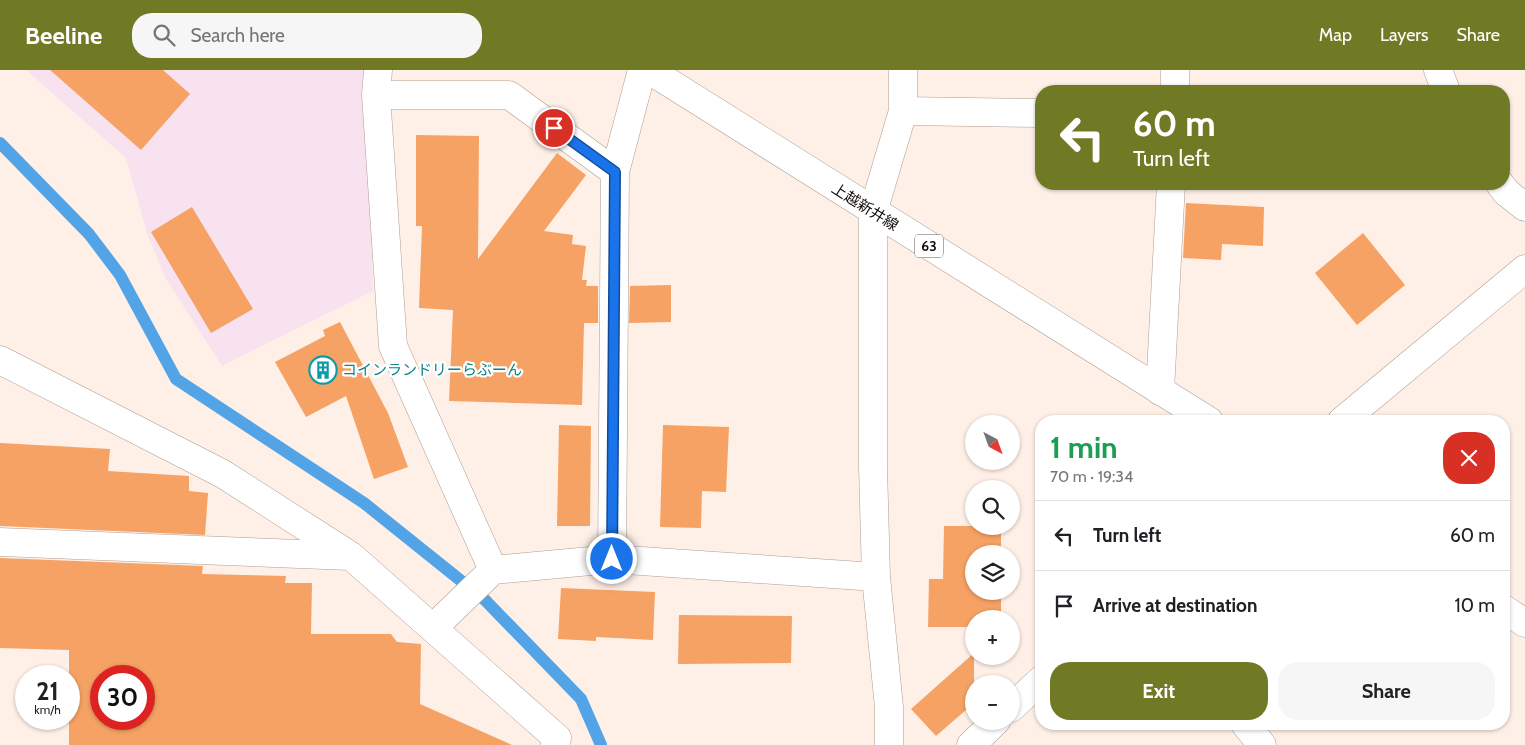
<!DOCTYPE html>
<meta charset="utf-8">
<style>
body{margin:0;font-family:Cabin,"Noto Sans JP",sans-serif;background:#f6f6f6;color:#202124;height:100vh;display:flex;flex-direction:column;font-size:19px;white-space:nowrap}
*{box-sizing:border-box;margin:0}
p{font-size:16px;color:#757577}
.icon{flex:none;width:28px;height:28px;fill:none;stroke:currentColor;stroke-width:2;stroke-linecap:round;stroke-linejoin:round}
.map{position:relative;flex:1;overflow:hidden}
.panel{position:absolute;left:1035px;top:345px;width:475px;height:315px;display:flex;flex-direction:column;background:#fff;border-radius:20px;box-shadow:0 1px 4px #0004}
.panel>*{flex:none}
.top-card{position:absolute;left:1035px;top:15px;width:475px;height:105px;border-radius:20px;box-shadow:0 1px 4px #0004;background:#707a25;color:#fff;overflow:hidden}
.needle{width:32px;rotate:139deg}
.fabs{position:absolute;left:965px;top:345px;display:grid;gap:10px}
.fabs a{display:grid;place-items:center;width:55px;height:55px;border-radius:50%;background:#fff;box-shadow:0 1px 4px #0004;font-size:25px}
.speed{position:absolute;left:15px;top:595px;display:flex;gap:10px;font-size:25px;font-weight:700;text-align:center}
.speed>*{display:grid;place-content:center;width:65px;height:65px;border-radius:50%;background:#fff;box-shadow:0 1px 4px #0004;line-height:1}
.speed small{font-size:12px;font-weight:400}
.speed .limit{border:8px solid #d22;background:#fff;color:#111}
.pin{position:absolute;display:grid;place-items:center;width:42px;height:42px;color:#fff;margin:-21px;border:2px solid #fff;border-radius:50%;box-shadow:0 1px 5px #0007}
.me{position:absolute;width:55px;margin:-28px;rotate:0deg;stroke-linejoin:round;filter:drop-shadow(0 0 4px #0008)}
.turn{display:flex;align-items:center;gap:18px;height:105px;padding:0 15px;font-size:22px}
.turn .icon{width:65px;height:65px;stroke-width:2.5}
.turn b{display:block;font-size:35px;line-height:42px}
.round{display:grid;place-items:center;flex:none;width:52px;height:52px;border-radius:20px;background:#f6f6f6}
.summary{display:flex;align-items:center;justify-content:space-between;height:85px;padding:0 15px}
h1{font-size:30px;font-weight:700;line-height:38px;color:#1e9e55}
.cta{display:flex;gap:10px;margin-top:auto;padding:10px 15px}
.cta a{flex:1;height:58px;border-radius:20px;background:#707a25;color:#fff;font-size:20px;font-weight:700;line-height:58px;text-align:center}
.cta a+a{background:#f6f6f6;color:#202124}
ul{padding:0;list-style:none}
li{display:flex;align-items:center;gap:15px;height:70px;padding:0 15px;border-top:1px solid #e0e0e0}
li div{flex:1}
li b{display:block;font-size:19px}
li em{font-style:normal}
header{display:flex;align-items:center;gap:30px;box-sizing:border-box;height:70px;padding:0 25px;background:#707a25;color:#fff}
header strong{font-size:24px}
nav{display:flex;gap:28px;margin-inline-start:auto;font-size:18px}
.search{width:350px;height:45px;background:#f6f6f6;display:flex;align-items:center;gap:12px;box-sizing:border-box;padding:0 18px;border-radius:20px;color:#757577;font-size:19px}
.map>svg:first-child{display:block}
.commercial{fill:#f8e2ef}
.lines{fill:none;stroke-linecap:round;stroke-linejoin:round}
.stream{stroke:#53a4e6;stroke-width:12}
.building{fill:#f5a264;fill-rule:evenodd}
.minor-casing{stroke:#ae9e93;stroke-width:29}
.major-casing{stroke:#ae9e93;stroke-width:29}
.minor{stroke:#fff;stroke-width:28}
.major{stroke:#fff;stroke-width:28}
.route-casing{stroke:#114b97;stroke-width:12}
.route{stroke:#1a73e8;stroke-width:9}
.labels{text-anchor:middle;stroke-width:4.5;stroke-linejoin:round;paint-order:stroke}
.shield{fill:#fff;stroke:#5a5653;stroke-width:1}
.shield-label{font-size:14px;font-weight:bold;fill:#130d09}
.street-label{font-size:15px;fill:#130d09;stroke:#fff}
.culture-label{font-size:15px;fill:#0d838f;stroke:#fff;text-anchor:start}
</style>
<header>
<strong>Beeline</strong>
<div class="search"><svg class="icon" aria-label="search" viewBox="0 0 24 24"><circle cx="10" cy="10" r="6"/><path d="M15 15l6 6"/></svg>Search here</div>
<nav><a>Map</a><a>Layers</a><a>Share</a></nav>
</header>
<div class="map">
<svg width="1525" height="675" viewBox="0 0 1525 675">
<rect width="100%" height="100%" fill="#fef0e7"/>
<path class="commercial" d="M 26,0 L 366,0 L 373,221 L 222,296 L 166,209 L 147,163 L 126,88 Z"/>
<g class="lines">
<path class="stream" d="M 0,73 L 89,164 L 120,205 L 176,309 L 364,433 L 485,530 L 581,629 L 601,675"/>
</g>
<path class="building" d="M 50,0 L 163,0 L 190,24 L 141,80 Z
M 416,65 L 479,66 L 478,189 L 557,83 L 586,105 L 544,161 L 573,165 L 572,174 L 586,176 L 582,210 L 587,210 L 586,216 L 598,216 L 598,253 L 584,253 L 582,335 L 449,331 L 453,240 L 419,238 L 422,156 L 416,156 Z
M 1186,133 L 1264,137 L 1263,176 L 1222,174 L 1221,190 L 1183,188 Z
M 192,137 L 253,239 L 211,263 L 151,162 Z
M 1363,163 L 1405,215 L 1357,255 L 1315,203 Z
M 671,215 L 671,252 L 629,253 L 630,216 Z
M 340,252 L 388,343 L 408,397 L 374,409 L 346,326 L 306,347 L 275,292 L 325,266 L 323,260 Z
M 559,355 L 591,356 L 590,456 L 557,456 Z
M 663,355 L 729,357 L 726,422 L 702,421 L 701,458 L 660,457 Z
M 0,373 L 110,379 L 108,401 L 189,406 L 189,421 L 208,423 L 205,465 L 0,456 Z
M 944,456 L 1001,456 L 1001,484 L 974,484 L 974,521 L 1001,521 L 1001,549 L 974,549 L 974,557 L 928,557 L 929,509 L 943,509 Z
M 0,488 L 203,496 L 202,504 L 286,506 L 285,513 L 312,513 L 311,564 L 391,564 L 397,572 L 421,574 L 420,634 L 512,675 L 69,675 L 69,580 L 0,578 ZM 101,606 L 144,606 L 144,649 L 101,649 Z
M 561,518 L 655,522 L 653,570 L 596,567 L 596,571 L 558,569 Z
M 679,545 L 792,546 L 791,593 L 678,594 Z
M 974,583 L 974,633 L 936,666 L 911,639 Z"/>
<g class="lines">
<g class="minor-casing">
<path id="minor" d="M 378,0 L 376,25 L 393,276 L 493,500 L 433,558
M 1438,0 L 1446,21
M 1175,21 L 1175,0
M 376,25 L 509,25 L 615,102
M 903,41 L 1041,43
M 1500,114 L 1506,122 L 1525,137
M 0,290 L 223,404 L 351,486 L 557,668 L 555,675
M 1160,321 L 1171,114
M 1342,351 L 1525,199
M 0,472 L 350,486
M 612,489 L 876,507
M 493,500 L 612,489 L 615,102 L 642,0
M 1011,638 L 1041,610
M 1245,654 L 1262,675
M 889,675 L 889,637 L 876,507 L 873,396 L 873,142 L 903,41 L 903,0
M 971,675 L 996,651"/>
</g>
<g class="major-casing">
<path id="major" d="M 649,0 L 1209,351
M 1504,539 L 1525,553"/>
</g>
<use href="#minor" class="minor"/>
<use href="#major" class="major"/>
</g>
<g class="lines">
<g class="route-casing">
<path id="route" d="M 554,58 L 615,102 L 612,489"/>
</g>
<use href="#route" class="route"/>
</g>
<defs>
<g id="building-ring" transform="scale(1.4375)"><circle r="9.5" fill="#fff" stroke="#0f9aa8" stroke-width="1.5"/><path d="M-4-6H4V6H1V3H-1V6H-4ZM-2.5-4.3h1.7v1.8h-1.7ZM.8-4.3h1.7v1.8H.8ZM-2.5-1h1.7V.8h-1.7ZM.8-1h1.7V.8H.8Z" fill="#0f9aa8"/></g>
</defs>
<g fill-rule="evenodd">
<use href="#building-ring" x="323" y="300"/>
</g>
<g class="labels">
<rect class="shield" x="915" y="164.5" width="28" height="23" rx="4"/>
<g class="shield-label">
<text x="929" y="181">63</text>
</g>
<g class="street-label">
<text transform="translate(865 137) rotate(32)" y="5">上越新井線</text>
</g>
<g class="culture-label">
<text x="342" y="305">コインランドリーらぶーん</text>
</g>
</g>
</svg>
<div class="fabs">
<a><svg class="needle" viewBox="-14 -14 28 28"><path d="M0-13l5 13h-10z" fill="#e53935"/><path d="M0 13l5-13h-10z" fill="#757577"/></svg></a>
<a><svg class="icon" aria-label="search" viewBox="0 0 24 24"><circle cx="10" cy="10" r="6"/><path d="M15 15l6 6"/></svg></a>
<a><svg class="icon" aria-label="layers" viewBox="0 0 24 24"><path d="M12 4l9 5-9 5-9-5zM3 14l9 5 9-5"/></svg></a>
<a>+</a>
<a>−</a>
</div>
<div class="speed"><div>21<small>km/h</small></div><div class="limit">30</div></div>
<div class="pin" style="left:554px;top:58px;background:#d93025"><svg class="icon" aria-label="arrive" viewBox="0 0 24 24"><path d="M6 21V4h12l-3 4 3 4H6"/></svg></div>
<svg class="me" style="left:612px;top:489px" viewBox="-20 -20 40 40"><circle r="17" fill="#1a73e8" stroke="#fff" stroke-width="3"/><path d="M0-11L8 9 0 5-8 9z" fill="#fff"/></svg>
<div class="top-card">
<div class="turn"><svg class="icon" aria-label="left" viewBox="0 0 24 24"><path d="M17 20v-9H6M10 6l-5 5 5 5"/></svg><div><b>60 m</b>Turn left</div></div>
</div>
<section class="panel">
<div class="summary"><div><h1>1 min</h1><p>70 m · 19:34</p></div><a class="round" style="background:#d93025;color:#fff"><svg class="icon" aria-label="close" viewBox="0 0 24 24"><path d="M6 6l12 12M18 6L6 18"/></svg></a></div>
<ul>
<li><svg class="icon" aria-label="left" viewBox="0 0 24 24"><path d="M17 20v-9H6M10 6l-5 5 5 5"/></svg><div><b>Turn left</b></div><em>60 m</em></li>
<li><svg class="icon" aria-label="arrive" viewBox="0 0 24 24"><path d="M6 21V4h12l-3 4 3 4H6"/></svg><div><b>Arrive at destination</b></div><em>10 m</em></li>
</ul>
<div class="cta"><a>Exit</a><a>Share</a></div>
</section>
</div>
